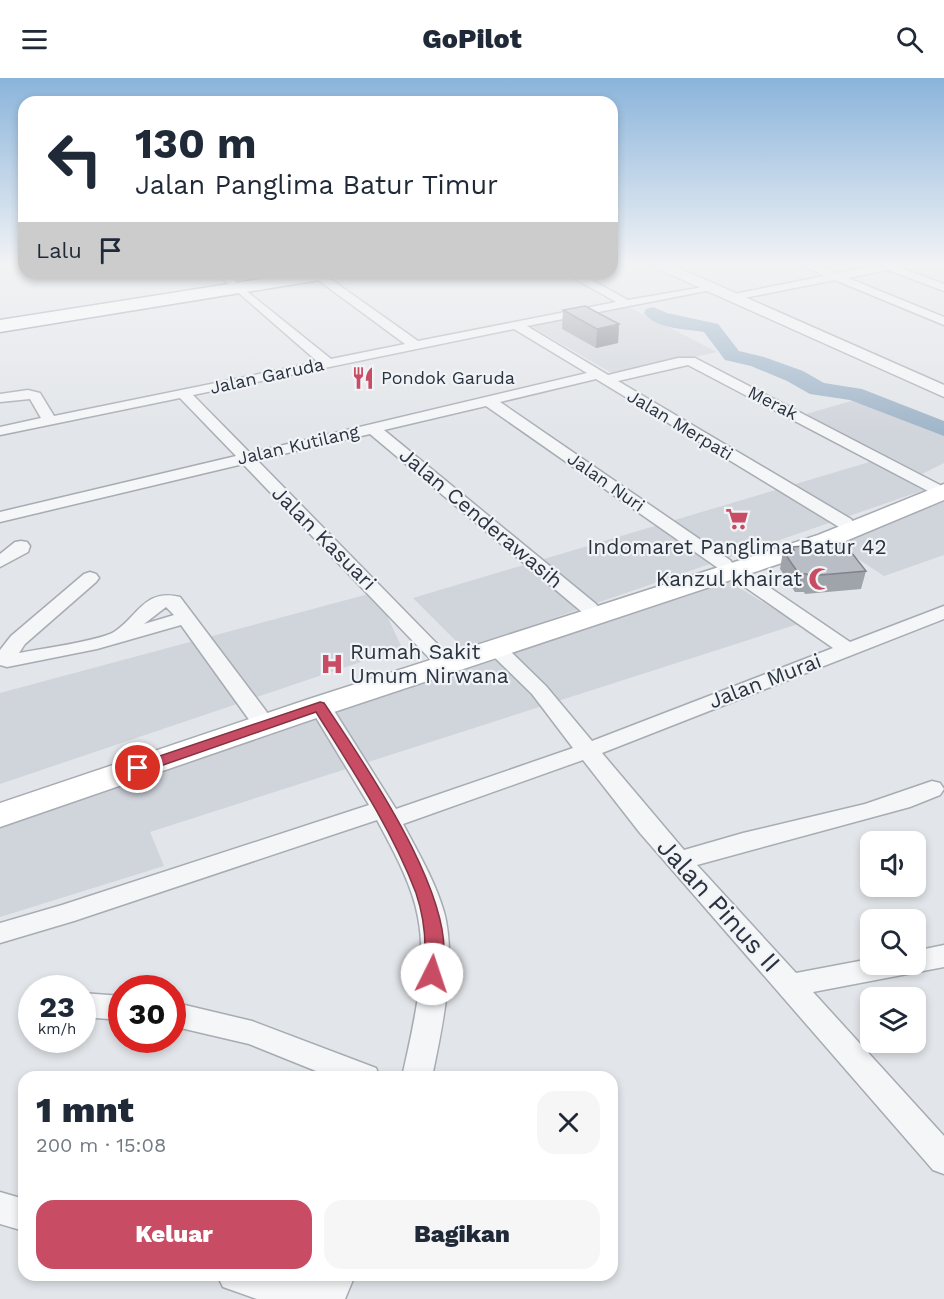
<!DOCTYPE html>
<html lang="id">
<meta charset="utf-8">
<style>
body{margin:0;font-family:"Work Sans",sans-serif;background:#f6f6f7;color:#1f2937;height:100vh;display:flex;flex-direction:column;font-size:22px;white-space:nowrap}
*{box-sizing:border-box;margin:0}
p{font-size:20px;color:#747a83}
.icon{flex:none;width:33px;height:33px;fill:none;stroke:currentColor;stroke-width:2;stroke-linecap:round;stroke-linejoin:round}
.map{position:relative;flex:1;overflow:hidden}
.sheet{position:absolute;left:18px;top:993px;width:600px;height:210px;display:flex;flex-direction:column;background:#fff;border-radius:18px;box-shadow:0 3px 9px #0003}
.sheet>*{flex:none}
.banner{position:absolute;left:18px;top:18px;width:600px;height:183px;border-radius:18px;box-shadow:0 3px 9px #0003;background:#fff;color:#1f2937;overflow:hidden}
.controls{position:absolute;left:860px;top:753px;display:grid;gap:12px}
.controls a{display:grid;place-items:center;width:66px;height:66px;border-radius:12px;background:#fff;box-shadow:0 3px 9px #0003;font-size:30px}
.speed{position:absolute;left:18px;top:897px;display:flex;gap:12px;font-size:30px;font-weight:700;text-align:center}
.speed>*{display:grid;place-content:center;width:78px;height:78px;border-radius:50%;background:#fff;box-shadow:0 3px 9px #0003;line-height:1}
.speed small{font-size:15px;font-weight:400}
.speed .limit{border:9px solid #d22;background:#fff;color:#111}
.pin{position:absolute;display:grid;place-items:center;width:51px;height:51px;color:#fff;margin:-26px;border:3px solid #fff;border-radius:50%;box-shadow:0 2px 6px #0007}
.me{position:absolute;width:66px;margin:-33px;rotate:4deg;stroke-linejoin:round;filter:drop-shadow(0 0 4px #0008)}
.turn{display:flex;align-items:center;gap:21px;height:126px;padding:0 18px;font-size:27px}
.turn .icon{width:78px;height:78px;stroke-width:2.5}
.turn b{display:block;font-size:42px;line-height:51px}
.then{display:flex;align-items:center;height:57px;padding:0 18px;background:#0003;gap:12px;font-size:22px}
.round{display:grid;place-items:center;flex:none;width:63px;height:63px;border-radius:18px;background:#f6f6f7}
.head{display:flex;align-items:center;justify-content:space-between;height:102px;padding:0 18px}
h1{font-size:36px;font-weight:800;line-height:45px}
.action{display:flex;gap:12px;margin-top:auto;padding:12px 18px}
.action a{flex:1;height:69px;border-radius:18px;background:#c84d64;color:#fff;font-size:24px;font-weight:800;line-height:69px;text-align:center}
.action a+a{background:#f6f6f7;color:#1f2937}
header{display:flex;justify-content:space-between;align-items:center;height:78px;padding:0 18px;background:#fff;font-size:27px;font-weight:800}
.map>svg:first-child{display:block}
.built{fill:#d0d4db}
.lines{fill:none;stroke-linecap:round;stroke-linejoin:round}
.river{fill:#9eb4c8;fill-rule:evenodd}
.minor-casing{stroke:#a7acb3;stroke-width:3}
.tertiary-casing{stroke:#a7acb3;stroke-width:3}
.secondary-casing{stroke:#a7acb3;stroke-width:3}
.trunk-casing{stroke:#8a939f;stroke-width:3}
.minor{fill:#f4f6f8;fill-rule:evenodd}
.tertiary{fill:#f4f6f8;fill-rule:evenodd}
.secondary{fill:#fff;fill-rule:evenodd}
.trunk{fill:#fff;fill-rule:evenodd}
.wall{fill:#9fa3aa}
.shaded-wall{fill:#82858b}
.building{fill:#b9bec6;stroke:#82858b;stroke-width:1.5}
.route{fill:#c84d64;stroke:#823241;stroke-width:1.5}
.labels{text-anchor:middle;stroke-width:4.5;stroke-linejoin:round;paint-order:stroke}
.far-street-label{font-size:18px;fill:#2b3340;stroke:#f1f4f7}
.far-poi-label{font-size:18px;fill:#2b3340;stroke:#f1f4f7;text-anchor:start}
.street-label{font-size:21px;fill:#2b3340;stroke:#f1f4f7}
.poi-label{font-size:21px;fill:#2b3340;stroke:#f1f4f7}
.near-street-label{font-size:26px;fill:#2b3340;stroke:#f1f4f7}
</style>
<header><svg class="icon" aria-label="menu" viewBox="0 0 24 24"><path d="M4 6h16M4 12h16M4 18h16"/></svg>GoPilot<svg class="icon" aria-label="search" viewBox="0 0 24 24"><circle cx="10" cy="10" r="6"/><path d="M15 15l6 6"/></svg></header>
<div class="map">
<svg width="944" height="1221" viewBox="0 0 944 1221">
<rect width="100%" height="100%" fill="#e2e5e9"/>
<path class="built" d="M 625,227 L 717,274 L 615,297 L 529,247 Z
M 851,323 L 944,349 L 944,385 L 922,396 L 806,336 Z
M 873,383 L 927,411 L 464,571 L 413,520 Z
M 944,421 L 944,477 L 884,498 L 837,467 Z
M 727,502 L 798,546 L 150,754 L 164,788 L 0,839 L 0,748 Z
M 376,514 L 402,570 L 0,706 L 0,615 Z"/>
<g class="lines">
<path class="river" d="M 653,229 L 667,235 L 718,246 L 739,273 L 764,279 L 803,293 L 824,305 L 862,311 L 944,343 L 944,358 L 850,322 L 810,316 L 787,303 L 751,288 L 725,282 L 704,254 C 687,251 655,251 644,235 L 646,231 Z"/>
<g class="minor-casing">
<path id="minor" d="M 803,187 L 817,187 L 837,195 L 879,187 L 900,187 L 899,189 L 944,206 L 944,213 L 888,192 L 848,200 L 944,239 L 944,247 L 835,202 L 739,221 L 733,218 L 739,215 L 824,198 Z
M 216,195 L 228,195 L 239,207 L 331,281 L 405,266 L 314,199 L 314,195 L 322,195 L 418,263 L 616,224 L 565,195 L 579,195 L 628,222 L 715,207 L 715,211 L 711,212 L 527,248 L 608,297 L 678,280 L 695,280 L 940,407 L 942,410 L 940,413 L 928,413 L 688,287 L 618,303 L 851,441 L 854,445 L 851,449 L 839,449 L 596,301 L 500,324 L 730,482 L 733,486 L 730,490 L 741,490 L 850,564 L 944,528 L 944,541 L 602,675 L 684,772 L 743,755 L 865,726 L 932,703 L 940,705 L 944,711 L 940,717 L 910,729 L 697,787 L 796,895 L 870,881 L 870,886 L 915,886 L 915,873 L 944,867 L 944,889 L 813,914 L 944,1058 L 944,1096 L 933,1092 L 640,755 L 583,682 L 403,746 C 418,774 435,803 444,834 C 457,882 442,951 432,999 L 402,999 C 413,949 428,890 418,839 C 412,806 393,772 377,742 L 74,843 L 0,865 L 0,845 L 62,827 L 369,727 L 309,628 L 312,623 L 320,621 L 328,623 L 396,731 L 573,670 L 532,616 L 491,576 L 488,572 L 491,568 L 505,568 L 546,608 L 592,663 L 833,570 L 729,498 L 726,494 L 728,490 L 718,490 L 486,328 L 384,352 L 596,526 L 599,530 L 596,534 L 582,534 L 370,356 L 257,382 L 446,575 L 449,579 L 446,583 L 432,583 L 243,386 L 0,444 L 0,434 L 236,378 L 180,320 L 0,357 L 0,349 L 41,340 L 30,321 L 0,324 L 0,316 L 28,312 L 40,315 L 54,338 L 318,284 ZM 514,251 L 587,295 L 250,375 L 193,317 Z
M 21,463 L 27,464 L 30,468 L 28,474 L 0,489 L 0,476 L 15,464 Z
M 90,494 L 96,496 L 99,500 L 96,504 L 25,566 L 19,575 C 39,571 99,563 114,554 C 137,540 144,510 180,519 L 266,633 L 269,638 L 266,643 L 258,645 L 250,643 L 181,547 L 97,571 L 7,589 L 0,587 L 0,572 L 11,558 L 84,496 ZM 166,529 L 174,537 L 144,546 Z
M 82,915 L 122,918 L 122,942 L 82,939 Z
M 172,924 L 252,943 L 376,990 L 380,999 L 331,999 L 249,966 L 172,948 Z
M 0,1114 L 24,1121 L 24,1153 L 0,1146 Z
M 217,1197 L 297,1197 L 317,1203 L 319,1197 L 355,1197 L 345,1221 L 257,1221 L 223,1209 Z"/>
</g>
<g class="tertiary-casing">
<path id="tertiary" d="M 654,187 L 672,187 L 944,307 L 944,319 L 656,190 Z"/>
</g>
<g class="secondary-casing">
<path id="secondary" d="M 944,406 L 944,422 L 836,467 L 331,635 L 0,749 L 0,725 L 309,621 L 818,457 Z"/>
</g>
<g class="trunk-casing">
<path id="trunk" d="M 299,195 L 341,195 L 338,199 L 332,200 L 0,254 L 0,242 Z"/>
</g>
<use href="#minor" class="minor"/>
<use href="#tertiary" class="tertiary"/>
<use href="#secondary" class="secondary"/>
<use href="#trunk" class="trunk"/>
</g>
<path class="wall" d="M 563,232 L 619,246 L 618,265 L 596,270 L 562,251 Z
M 792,469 L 866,493 L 861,511 L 805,516 L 804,514 L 795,514 L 780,491 L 783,473 L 791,472 Z"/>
<path class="shaded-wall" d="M 619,246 L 618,265 L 596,270 L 597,251 Z"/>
<path class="building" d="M 585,228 L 619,246 L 597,251 L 563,232 Z
M 844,465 L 866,493 L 809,498 L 807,496 L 799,496 L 783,473 L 794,472 L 792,469 Z"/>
<linearGradient id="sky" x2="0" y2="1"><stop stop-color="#8ab4db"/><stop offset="0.52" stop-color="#f2f3f5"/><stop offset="1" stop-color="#f2f3f5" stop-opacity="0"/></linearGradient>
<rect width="944" height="358" fill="url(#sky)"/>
<path class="route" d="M 320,624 L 324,625 C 360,679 471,837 438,901 L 432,903 L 425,901 C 420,891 425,880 425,869 C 425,851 422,833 416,815 C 391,750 353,693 316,634 L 143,694 L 138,695 L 130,690 L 133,687 Z"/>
<defs>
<g id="restaurant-bare" transform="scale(1.8)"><path d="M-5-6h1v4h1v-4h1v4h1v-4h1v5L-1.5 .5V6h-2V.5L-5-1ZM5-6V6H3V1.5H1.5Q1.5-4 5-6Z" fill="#c84d64" stroke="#f1f4f7" stroke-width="2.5" paint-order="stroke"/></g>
<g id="supermarket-bare" transform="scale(1.8)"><path d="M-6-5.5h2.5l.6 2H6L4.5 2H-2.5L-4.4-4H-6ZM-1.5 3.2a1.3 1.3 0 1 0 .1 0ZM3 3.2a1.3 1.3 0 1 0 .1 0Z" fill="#c84d64" stroke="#f1f4f7" stroke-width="2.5" paint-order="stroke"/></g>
<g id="mosque-bare" transform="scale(1.8)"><path d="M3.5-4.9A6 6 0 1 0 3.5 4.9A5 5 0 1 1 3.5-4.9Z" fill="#c84d64" stroke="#f1f4f7" stroke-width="2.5" paint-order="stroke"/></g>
<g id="hospital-bare" transform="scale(1.8)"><path d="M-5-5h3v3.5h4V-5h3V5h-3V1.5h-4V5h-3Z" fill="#c84d64" stroke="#f1f4f7" stroke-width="2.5" paint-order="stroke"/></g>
</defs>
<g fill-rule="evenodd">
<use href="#restaurant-bare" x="363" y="300"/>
<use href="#supermarket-bare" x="737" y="441"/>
<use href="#mosque-bare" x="820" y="501"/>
<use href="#hospital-bare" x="332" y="586"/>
</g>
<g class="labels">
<g class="far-street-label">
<text transform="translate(267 298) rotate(-12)" y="6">Jalan Garuda</text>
<text transform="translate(773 325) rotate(27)" y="6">Merak</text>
<text transform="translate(680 347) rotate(31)" y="6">Jalan Merpati</text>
<text transform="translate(298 367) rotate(-13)" y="6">Jalan Kutilang</text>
<text transform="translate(606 404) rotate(35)" y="6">Jalan Nuri</text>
</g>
<g class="far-poi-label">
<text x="381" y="306">Pondok Garuda</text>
</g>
<g class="street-label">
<text transform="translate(481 440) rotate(40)" y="7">Jalan Cenderawasih</text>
<text transform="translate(324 460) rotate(45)" y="7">Jalan Kasuari</text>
<text transform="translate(765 603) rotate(-21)" y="7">Jalan Murai</text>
</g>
<g class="poi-label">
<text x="737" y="476">Indomaret Panglima Batur 42</text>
<text x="802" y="508" text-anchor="end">Kanzul khairat</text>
<text x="350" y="581" text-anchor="start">Rumah Sakit<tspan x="350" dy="24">Umum Nirwana</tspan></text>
</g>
<g class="near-street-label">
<text transform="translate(719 827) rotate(48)" y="9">Jalan Pinus II</text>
</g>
</g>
</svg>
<div class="controls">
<a><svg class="icon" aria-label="sound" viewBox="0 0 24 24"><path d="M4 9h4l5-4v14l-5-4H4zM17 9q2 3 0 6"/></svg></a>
<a><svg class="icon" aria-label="search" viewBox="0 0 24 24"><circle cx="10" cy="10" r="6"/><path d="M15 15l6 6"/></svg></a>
<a><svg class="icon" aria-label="layers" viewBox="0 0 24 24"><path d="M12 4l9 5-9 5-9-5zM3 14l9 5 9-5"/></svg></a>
</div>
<div class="speed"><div>23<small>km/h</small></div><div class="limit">30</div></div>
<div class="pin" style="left:138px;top:690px;background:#d93025"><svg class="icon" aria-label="arrive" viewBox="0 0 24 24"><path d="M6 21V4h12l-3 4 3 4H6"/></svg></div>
<svg class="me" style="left:432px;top:896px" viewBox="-20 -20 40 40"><circle r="19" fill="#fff"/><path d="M0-13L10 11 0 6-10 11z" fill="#c84d64"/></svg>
<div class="banner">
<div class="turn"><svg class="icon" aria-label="left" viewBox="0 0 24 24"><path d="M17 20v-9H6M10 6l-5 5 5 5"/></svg><div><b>130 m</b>Jalan Panglima Batur Timur</div></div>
<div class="then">Lalu<svg class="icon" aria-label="arrive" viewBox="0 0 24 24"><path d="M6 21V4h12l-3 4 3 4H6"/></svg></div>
</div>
<section class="sheet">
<div class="head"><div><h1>1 mnt</h1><p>200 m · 15:08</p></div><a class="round"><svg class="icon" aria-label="close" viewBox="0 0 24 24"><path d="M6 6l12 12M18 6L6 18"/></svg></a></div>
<div class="action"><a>Keluar</a><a>Bagikan</a></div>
</section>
</div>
